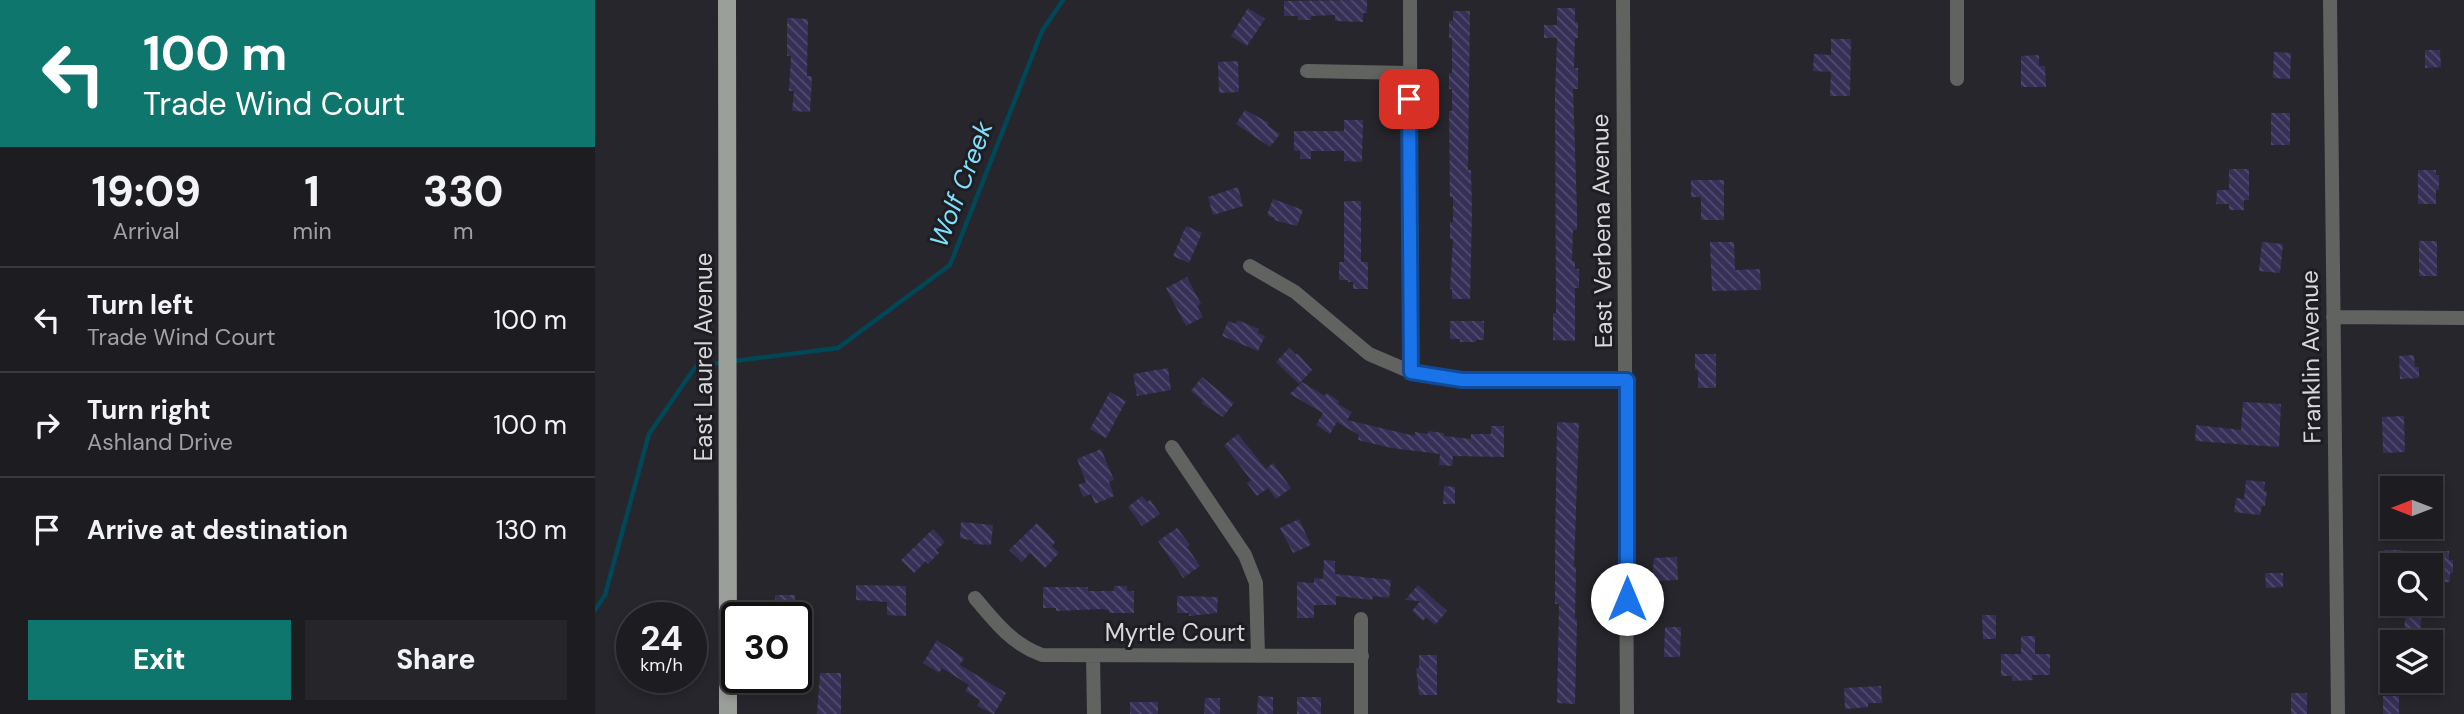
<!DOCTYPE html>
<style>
body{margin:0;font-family:"DM Sans",sans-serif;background:#25252a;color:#f1f3f6;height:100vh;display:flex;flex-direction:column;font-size:26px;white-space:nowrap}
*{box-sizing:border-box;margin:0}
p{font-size:23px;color:#a0a1a5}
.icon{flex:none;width:38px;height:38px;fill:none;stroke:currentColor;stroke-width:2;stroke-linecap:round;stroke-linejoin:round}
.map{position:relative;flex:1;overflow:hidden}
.sheet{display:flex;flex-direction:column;background:#1c1c21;width:595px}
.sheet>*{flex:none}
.top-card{background:#0f766e;color:#fff;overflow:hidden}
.needle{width:46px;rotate:270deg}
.tools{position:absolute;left:1785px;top:476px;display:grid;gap:14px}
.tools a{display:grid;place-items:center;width:63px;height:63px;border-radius:0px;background:#1c1c21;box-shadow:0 4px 10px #0003,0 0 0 2px #3a3a3f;font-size:35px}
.speed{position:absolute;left:21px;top:602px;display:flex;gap:14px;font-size:35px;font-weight:700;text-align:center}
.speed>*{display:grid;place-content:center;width:91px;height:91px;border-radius:50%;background:#1c1c21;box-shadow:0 4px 10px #0003,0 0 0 2px #3a3a3f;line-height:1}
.speed small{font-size:18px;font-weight:400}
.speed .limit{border:4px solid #111;border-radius:10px;background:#fff;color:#111}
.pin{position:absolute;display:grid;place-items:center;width:60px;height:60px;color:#fff;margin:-30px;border-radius:14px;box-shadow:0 4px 10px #0006}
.me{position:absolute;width:77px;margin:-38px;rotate:0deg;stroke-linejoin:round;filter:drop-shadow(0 0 5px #0008)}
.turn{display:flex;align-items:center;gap:24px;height:147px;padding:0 28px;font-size:32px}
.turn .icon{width:91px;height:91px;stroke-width:2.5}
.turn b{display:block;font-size:49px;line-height:60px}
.eta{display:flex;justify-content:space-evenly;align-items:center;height:119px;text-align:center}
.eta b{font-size:42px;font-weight:800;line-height:49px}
.primary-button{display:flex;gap:14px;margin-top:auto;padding:14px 28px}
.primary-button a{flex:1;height:80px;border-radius:0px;background:#0f766e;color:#fff;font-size:28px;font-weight:800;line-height:80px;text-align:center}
.primary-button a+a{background:#25252a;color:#f1f3f6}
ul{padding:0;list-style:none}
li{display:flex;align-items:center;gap:21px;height:105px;padding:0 28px;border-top:2px solid #3a3a3f}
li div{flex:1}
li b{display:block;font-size:26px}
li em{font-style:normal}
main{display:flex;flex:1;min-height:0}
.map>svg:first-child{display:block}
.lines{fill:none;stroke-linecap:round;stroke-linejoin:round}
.stream{stroke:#004758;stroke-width:4.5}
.building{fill:url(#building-back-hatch)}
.minor{stroke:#616361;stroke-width:14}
.primary{stroke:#9b9f9a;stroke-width:18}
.route-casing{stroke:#114b97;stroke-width:18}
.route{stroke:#1a73e8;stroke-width:12}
.labels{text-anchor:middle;stroke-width:6;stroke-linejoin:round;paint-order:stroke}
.street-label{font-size:24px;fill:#d8d8db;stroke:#1d1d22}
.water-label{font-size:26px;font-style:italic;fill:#81dffc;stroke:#1d1d22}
</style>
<main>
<section class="sheet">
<div class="top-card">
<div class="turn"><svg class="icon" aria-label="left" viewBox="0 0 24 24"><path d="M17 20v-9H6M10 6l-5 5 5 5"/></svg><div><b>100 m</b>Trade Wind Court</div></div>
</div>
<div class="eta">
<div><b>19:09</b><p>Arrival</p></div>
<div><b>1</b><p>min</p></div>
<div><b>330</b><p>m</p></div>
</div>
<ul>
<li><svg class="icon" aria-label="left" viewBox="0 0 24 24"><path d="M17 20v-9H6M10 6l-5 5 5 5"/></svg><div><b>Turn left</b><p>Trade Wind Court</p></div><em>100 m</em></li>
<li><svg class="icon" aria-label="right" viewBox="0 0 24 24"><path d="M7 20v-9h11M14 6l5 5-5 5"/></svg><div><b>Turn right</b><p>Ashland Drive</p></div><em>100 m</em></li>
<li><svg class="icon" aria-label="arrive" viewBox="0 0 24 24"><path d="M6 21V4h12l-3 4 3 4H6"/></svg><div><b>Arrive at destination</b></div><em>130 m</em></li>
</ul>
<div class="primary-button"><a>Exit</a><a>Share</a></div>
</section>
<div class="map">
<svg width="1869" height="714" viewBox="0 0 1869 714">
<defs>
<pattern id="building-back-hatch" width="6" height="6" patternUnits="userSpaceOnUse" patternTransform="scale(1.75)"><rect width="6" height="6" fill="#363057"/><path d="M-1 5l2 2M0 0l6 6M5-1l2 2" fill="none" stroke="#524d6f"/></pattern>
</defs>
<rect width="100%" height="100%" fill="#26262c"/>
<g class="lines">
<path class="stream" d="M 139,361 L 243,348 L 355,265 L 447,31 L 468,0
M 0,610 L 10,595 L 54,434 L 101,366 L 130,362"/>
</g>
<path class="building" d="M 772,0 L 772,13 L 768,13 L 768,22 L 740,21 L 740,15 L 716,16 L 716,20 L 703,20 L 703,16 L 689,16 L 689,1 Z
M 653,8 L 670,19 L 652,46 L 636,36 Z
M 962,8 L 980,8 L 980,22 L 983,22 L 983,38 L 980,38 L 979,68 L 983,68 L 983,89 L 978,89 L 982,211 L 982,230 L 978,230 L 977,261 L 980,261 L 980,269 L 984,269 L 984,288 L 980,288 L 980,341 L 958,340 L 958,313 L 961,313 L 960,96 L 962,38 L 949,38 L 949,25 L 962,25 Z
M 858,11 L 875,11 L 873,170 L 876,170 L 877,213 L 875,299 L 857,299 L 857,289 L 855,289 L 858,239 L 855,239 L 855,222 L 858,222 L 858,197 L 855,197 L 854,111 L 857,111 L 857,89 L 854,89 L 854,73 L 857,73 L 857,38 L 854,38 L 854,21 L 858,21 Z
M 192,18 L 213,19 L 212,76 L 217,76 L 215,112 L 197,111 L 199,91 L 194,91 L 196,56 L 192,56 Z
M 1236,39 L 1256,39 L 1255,96 L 1235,96 L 1236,72 L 1218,71 L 1219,54 L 1236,55 Z
M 1830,50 L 1845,50 L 1846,67 L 1830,68 Z
M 1679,52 L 1696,53 L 1695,79 L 1678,78 Z
M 1444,55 L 1444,66 L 1450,66 L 1451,87 L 1426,87 L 1426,56 Z
M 643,61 L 644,92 L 624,93 L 623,62 Z
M 650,110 L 674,123 L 672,125 L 685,134 L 675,147 L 641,124 Z
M 1676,113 L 1695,113 L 1695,145 L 1676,145 Z
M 749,120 L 768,120 L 767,162 L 749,161 L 749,151 L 716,151 L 716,159 L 705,159 L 705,151 L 699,151 L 699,131 L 749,131 Z
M 1634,169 L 1654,169 L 1654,200 L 1649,200 L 1649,210 L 1634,210 L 1634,204 L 1621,204 L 1622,190 L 1634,190 Z
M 1823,170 L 1841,170 L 1841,175 L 1844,175 L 1844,190 L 1841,190 L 1841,204 L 1823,204 Z
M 1096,180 L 1129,180 L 1129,220 L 1106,220 L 1106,197 L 1096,197 Z
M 643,187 L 648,206 L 618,215 L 613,197 Z
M 678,199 L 708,210 L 702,226 L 679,220 L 680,218 L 672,215 Z
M 749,201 L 766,201 L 766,262 L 773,262 L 773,289 L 758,289 L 758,282 L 753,282 L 753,280 L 744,280 L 744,262 L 749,262 Z
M 591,226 L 607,233 L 594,263 L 578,256 Z
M 1824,241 L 1842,241 L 1842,276 L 1824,276 Z
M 1115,242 L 1139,242 L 1140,270 L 1165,269 L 1166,290 L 1117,291 Z
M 1667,242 L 1688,244 L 1685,273 L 1664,271 Z
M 592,277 L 606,304 L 602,306 L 608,317 L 591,326 L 571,288 Z
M 642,320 L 664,329 L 663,333 L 670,336 L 663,351 L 627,336 L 633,321 L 641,324 Z
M 855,321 L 889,321 L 889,340 L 881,340 L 881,342 L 865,342 L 865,339 L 855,339 Z
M 694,348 L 701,355 L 702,353 L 717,370 L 704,384 L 681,362 Z
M 1100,354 L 1121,354 L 1121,388 L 1103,388 L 1103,370 L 1100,370 Z
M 1819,355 L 1820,367 L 1824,367 L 1824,378 L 1805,379 L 1804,356 Z
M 573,368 L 576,390 L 542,396 L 538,374 Z
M 607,377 L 639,403 L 628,417 L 606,403 L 608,401 L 596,391 Z
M 707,382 L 730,396 L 732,393 L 744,401 L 743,404 L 757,412 L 752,420 L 820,436 L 820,432 L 833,434 L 833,431 L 849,433 L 849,436 L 876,439 L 876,434 L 896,434 L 896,426 L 909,426 L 909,457 L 858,456 L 857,466 L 844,465 L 845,454 L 797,448 L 763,440 L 764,435 L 742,422 L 735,434 L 721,425 L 728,413 L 695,394 Z
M 515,392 L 531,401 L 511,438 L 495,429 Z
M 1648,402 L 1686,404 L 1684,447 L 1600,441 L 1601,425 L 1646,430 Z
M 1809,416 L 1810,452 L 1788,453 L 1787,417 Z
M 962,422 L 984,423 L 979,567 L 981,567 L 980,619 L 982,619 L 980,704 L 962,703 L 964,604 L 960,604 L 960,555 Z
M 643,434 L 671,469 L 678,463 L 696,488 L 681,499 L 673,488 L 662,496 L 652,483 L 656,480 L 629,445 Z
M 506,449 L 519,480 L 514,482 L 519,496 L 500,504 L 496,494 L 488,497 L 483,485 L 491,482 L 482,459 Z
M 1651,480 L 1670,482 L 1669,491 L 1672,491 L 1670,506 L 1667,506 L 1665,515 L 1639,512 L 1641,498 L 1649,499 Z
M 849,486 L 860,487 L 860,504 L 848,504 Z
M 547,496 L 552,502 L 555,500 L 565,514 L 547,526 L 533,507 Z
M 704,519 L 716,545 L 698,553 L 685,528 Z
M 366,522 L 398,525 L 396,545 L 378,544 L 379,541 L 365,538 Z
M 442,523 L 460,542 L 457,546 L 464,553 L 450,568 L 435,553 L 427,562 L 414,550 Z
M 582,528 L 595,545 L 592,547 L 605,566 L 588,578 L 563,541 Z
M 338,529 L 350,542 L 341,550 L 344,553 L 333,564 L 331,561 L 319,573 L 306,560 Z
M 1790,550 L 1806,550 L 1806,565 L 1797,565 L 1797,575 L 1786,575 L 1786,560 L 1791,560 Z
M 1838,551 L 1854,551 L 1854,560 L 1858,560 L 1858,573 L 1855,573 L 1855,582 L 1839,583 Z
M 1082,557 L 1083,580 L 1057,581 L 1059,558 Z
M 729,560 L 740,561 L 740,574 L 796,580 L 794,598 L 778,596 L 777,600 L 741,596 L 741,605 L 719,605 L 719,618 L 702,618 L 702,582 L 719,583 L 719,578 L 728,579 Z
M 1670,573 L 1688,573 L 1688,587 L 1671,588 Z
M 261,585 L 311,586 L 311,616 L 292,615 L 292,602 L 261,600 Z
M 823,585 L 852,611 L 840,625 L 831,617 L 828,621 L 817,611 L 825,601 L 810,600 Z
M 519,586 L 532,586 L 532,591 L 539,591 L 539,613 L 514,613 L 514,610 L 506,609 L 461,611 L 461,608 L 448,608 L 448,587 L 493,587 L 493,591 L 519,591 Z
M 180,595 L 200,595 L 199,618 L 180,618 Z
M 582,596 L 623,597 L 622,613 L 594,616 L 594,613 L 582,613 Z
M 1387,615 L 1401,615 L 1401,639 L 1388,639 Z
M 1810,617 L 1826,618 L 1825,642 L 1809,642 Z
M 1070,627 L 1086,627 L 1085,657 L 1069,657 Z
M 1426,636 L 1440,636 L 1440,654 L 1455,654 L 1455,675 L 1437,675 L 1438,680 L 1417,681 L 1417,676 L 1406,676 L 1406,654 L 1426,654 Z
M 342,640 L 369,658 L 365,665 L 411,693 L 399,714 L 382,706 L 385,700 L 370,691 L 374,685 L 347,668 L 344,673 L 328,663 Z
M 824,655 L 842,655 L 842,695 L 824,695 L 821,668 L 824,668 Z
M 225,673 L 246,673 L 246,714 L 222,714 Z
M 1286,686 L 1287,703 L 1273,703 L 1273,707 L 1250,709 L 1249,688 Z
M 1696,693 L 1712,693 L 1712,714 L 1696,714 Z
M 663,696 L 678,697 L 678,714 L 662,714 Z
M 1788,696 L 1804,696 L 1804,714 L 1788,714 Z
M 702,697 L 726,697 L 726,714 L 702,714 Z
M 610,698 L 625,698 L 625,714 L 609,714 Z
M 535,702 L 563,702 L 563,714 L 535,714 Z"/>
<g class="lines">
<path class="minor" d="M 815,0 L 816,372
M 1028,0 L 1032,714
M 1362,0 L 1362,79
M 1735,0 L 1743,714
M 712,71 L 814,73
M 655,266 L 700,292 L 774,354 L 816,372 L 867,380 L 1032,380
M 1738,317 L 1869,318
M 577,447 L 650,555 L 661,583 L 663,656
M 380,598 C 400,622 417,644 447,655 L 767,656
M 766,619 L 766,714
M 498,656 L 499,714"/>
<path class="primary" d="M 132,0 L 133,714"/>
</g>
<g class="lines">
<g class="route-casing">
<path id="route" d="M 814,99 L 816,372 L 867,380 L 1032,380 L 1032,599"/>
</g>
<use href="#route" class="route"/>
</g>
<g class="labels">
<g class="street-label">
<text transform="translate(1007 231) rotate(-91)" y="8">East Verbena Avenue</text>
<text transform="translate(109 357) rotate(-90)" y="8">East Laurel Avenue</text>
<text transform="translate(1716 357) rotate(-91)" y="8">Franklin Avenue</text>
<text x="580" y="641">Myrtle Court</text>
</g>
<g class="water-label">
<text transform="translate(366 184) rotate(-69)" y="9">Wolf Creek</text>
</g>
</g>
</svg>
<div class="tools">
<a><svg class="needle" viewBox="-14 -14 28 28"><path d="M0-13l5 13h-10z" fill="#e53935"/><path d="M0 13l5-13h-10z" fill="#a0a1a5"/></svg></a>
<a><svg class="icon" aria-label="search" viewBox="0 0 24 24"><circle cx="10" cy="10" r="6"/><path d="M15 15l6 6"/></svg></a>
<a><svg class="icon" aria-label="layers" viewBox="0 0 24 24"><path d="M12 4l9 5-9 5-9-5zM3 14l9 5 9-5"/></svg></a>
</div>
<div class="speed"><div>24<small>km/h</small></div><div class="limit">30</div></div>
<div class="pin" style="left:814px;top:99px;background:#d93025"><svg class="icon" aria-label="arrive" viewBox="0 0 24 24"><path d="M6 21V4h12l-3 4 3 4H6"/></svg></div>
<svg class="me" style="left:1032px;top:599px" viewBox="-20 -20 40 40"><circle r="19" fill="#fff"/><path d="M0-13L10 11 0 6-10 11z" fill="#1a73e8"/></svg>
</div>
</main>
